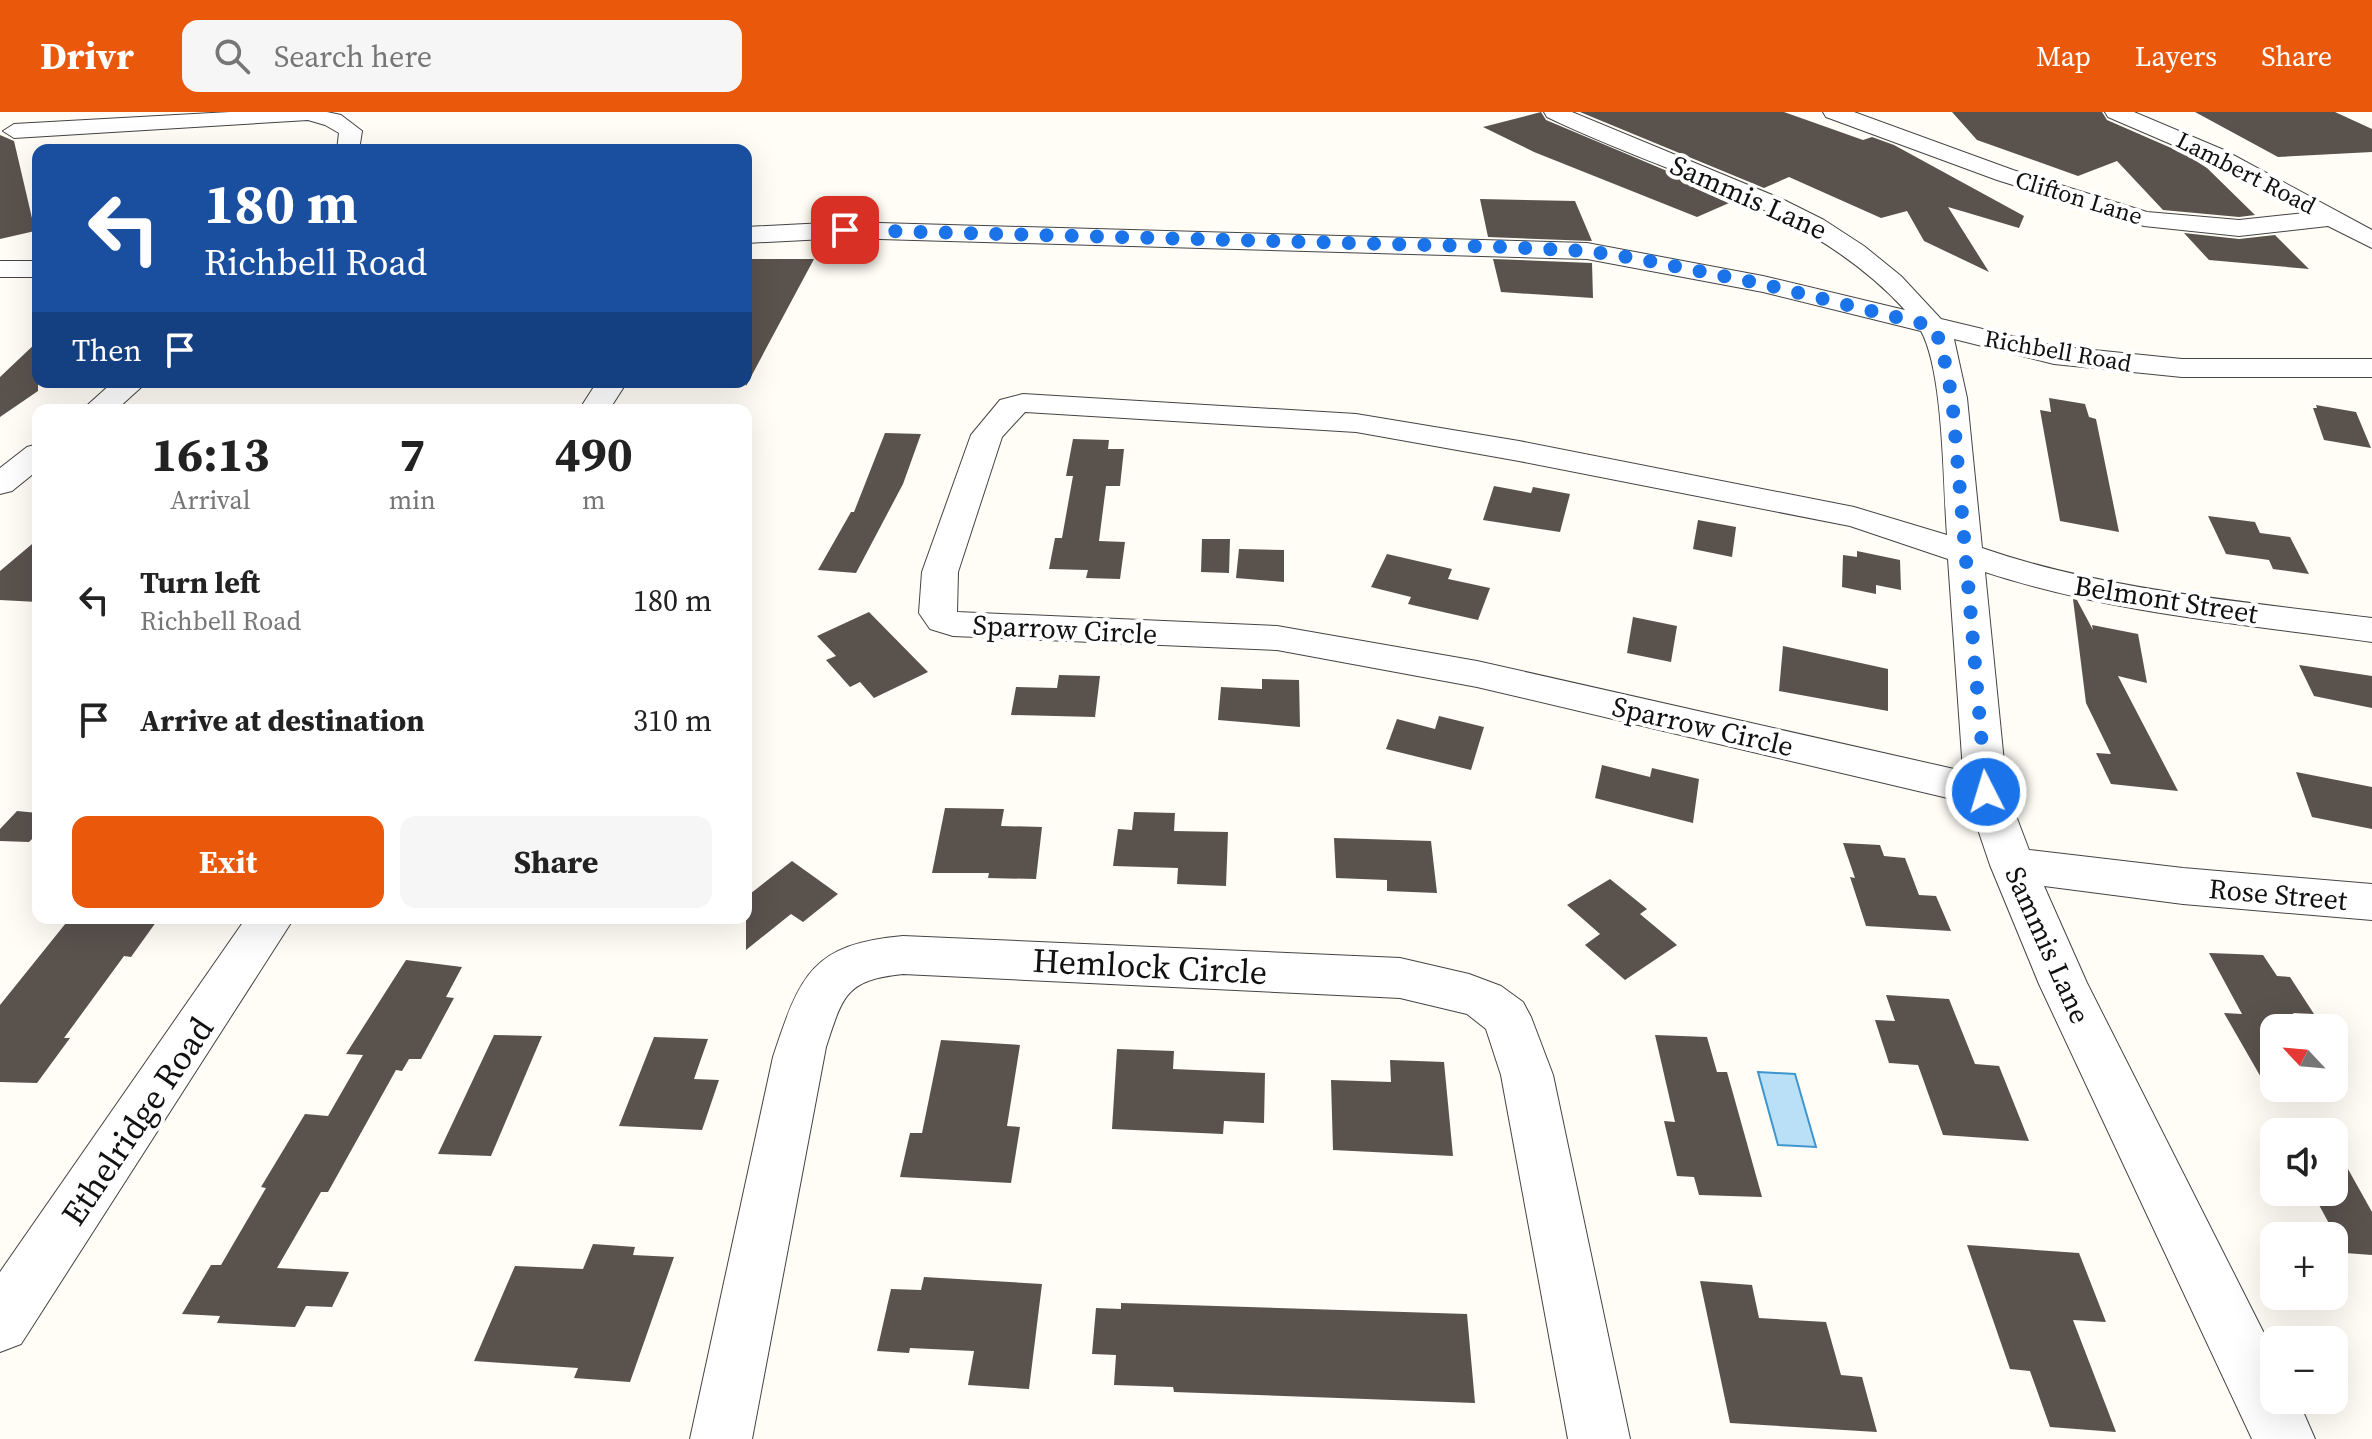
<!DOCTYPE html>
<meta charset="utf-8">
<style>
body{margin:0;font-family:"Source Serif 4",serif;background:#f6f6f6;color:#222;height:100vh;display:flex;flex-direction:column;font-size:30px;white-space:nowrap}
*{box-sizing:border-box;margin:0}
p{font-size:26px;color:#767676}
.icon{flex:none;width:44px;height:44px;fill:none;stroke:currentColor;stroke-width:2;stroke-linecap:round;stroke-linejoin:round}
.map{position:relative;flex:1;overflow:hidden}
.details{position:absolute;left:32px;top:292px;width:720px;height:520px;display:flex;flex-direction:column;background:#fff;border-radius:16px;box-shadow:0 8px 32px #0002}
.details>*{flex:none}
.banner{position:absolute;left:32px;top:32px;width:720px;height:244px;border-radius:16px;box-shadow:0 8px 32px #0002;background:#1a4fa0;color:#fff;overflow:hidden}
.needle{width:52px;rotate:296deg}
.buttons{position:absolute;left:2260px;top:902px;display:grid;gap:16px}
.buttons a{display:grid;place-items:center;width:88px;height:88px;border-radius:16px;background:#fff;box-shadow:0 8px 32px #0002;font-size:40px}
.pin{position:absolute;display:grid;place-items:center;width:68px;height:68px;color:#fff;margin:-34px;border-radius:16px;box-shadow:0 4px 12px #0006}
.me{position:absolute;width:88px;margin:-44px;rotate:355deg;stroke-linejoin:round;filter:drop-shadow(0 0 6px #0008)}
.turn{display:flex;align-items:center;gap:28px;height:168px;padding:0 40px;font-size:36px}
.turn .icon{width:104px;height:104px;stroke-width:2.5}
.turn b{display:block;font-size:56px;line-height:68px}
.then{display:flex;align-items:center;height:76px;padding:0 40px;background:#0003;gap:16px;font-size:30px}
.eta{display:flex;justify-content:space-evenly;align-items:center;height:136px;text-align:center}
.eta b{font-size:48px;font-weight:700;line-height:56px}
.button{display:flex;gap:16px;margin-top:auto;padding:16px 40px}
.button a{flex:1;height:92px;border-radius:16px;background:#ea580c;color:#fff;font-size:32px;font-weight:700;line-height:92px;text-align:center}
.button a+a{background:#f6f6f6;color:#222}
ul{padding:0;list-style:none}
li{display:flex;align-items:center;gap:24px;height:120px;padding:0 40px}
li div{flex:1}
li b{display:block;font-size:30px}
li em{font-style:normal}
header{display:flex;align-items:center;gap:48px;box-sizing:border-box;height:112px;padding:0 40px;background:#ea580c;color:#fff}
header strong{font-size:38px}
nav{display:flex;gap:44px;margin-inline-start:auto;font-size:28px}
.search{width:560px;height:72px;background:#f6f6f6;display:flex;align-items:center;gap:20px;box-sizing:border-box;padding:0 28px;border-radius:16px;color:#767676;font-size:30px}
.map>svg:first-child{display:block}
.water{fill:#b9e0f7;stroke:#3f96cf;stroke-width:2}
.building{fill:#5a524d}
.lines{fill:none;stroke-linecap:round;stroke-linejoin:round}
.minor-casing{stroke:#444;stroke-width:2}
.minor{fill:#fff;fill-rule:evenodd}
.route{stroke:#1a73e8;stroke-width:14;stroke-dasharray:0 25.2}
.labels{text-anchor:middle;stroke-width:8;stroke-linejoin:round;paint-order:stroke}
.far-street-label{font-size:24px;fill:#111;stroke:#fff}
.street-label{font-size:28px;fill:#111;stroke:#fff}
.near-street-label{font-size:34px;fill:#111;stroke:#fff}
</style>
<header>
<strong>Drivr</strong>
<div class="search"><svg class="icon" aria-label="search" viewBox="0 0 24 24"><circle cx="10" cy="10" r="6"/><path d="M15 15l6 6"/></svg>Search here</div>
<nav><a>Map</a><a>Layers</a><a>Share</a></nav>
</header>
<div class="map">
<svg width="2372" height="1327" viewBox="0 0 2372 1327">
<rect width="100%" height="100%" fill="#fffdf5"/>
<path class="water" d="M 1758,960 L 1795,962 L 1816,1035 L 1778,1033 Z"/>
<path class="building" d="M 1541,0 L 1546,8 L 1736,88 L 1697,105 L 1534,40 L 1483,15 Z
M 1580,0 L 1784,0 L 1863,28 L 1872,25 L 1894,33 L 2024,104 L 2019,116 L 1948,95 L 1989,160 L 1924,129 L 1907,99 L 1881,106 L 1789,65 L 1764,76 Z
M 1952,0 L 2102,0 L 2107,8 L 2185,42 L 2207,56 L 2255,103 L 2239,105 L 2163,98 L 2117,49 L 2078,64 L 1977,28 Z
M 2195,0 L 2335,0 L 2372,17 L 2372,40 L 2278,45 Z
M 0,23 L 14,29 L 35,119 L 0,127 Z
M 1480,87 L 1575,89 L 1592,129 L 1488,125 Z
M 2184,121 L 2239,127 L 2275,123 L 2309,157 L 2209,148 Z
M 752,147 L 814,147 L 746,274 L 746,158 Z
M 1493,147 L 1592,151 L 1593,186 L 1501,180 Z
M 38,229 L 38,279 L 0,305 L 0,265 Z
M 2049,286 L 2085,292 L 2089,305 L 2096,307 L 2119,420 L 2060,409 L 2040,298 L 2051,300 Z
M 2316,293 L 2356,300 L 2371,336 L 2324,328 L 2313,296 L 2317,296 Z
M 885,321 L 921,322 L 903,372 L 856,461 L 818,458 L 851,400 L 854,400 Z
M 1073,327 L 1109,328 L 1108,337 L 1124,337 L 1120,374 L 1106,374 L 1099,429 L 1125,430 L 1120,467 L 1086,466 L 1088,458 L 1049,457 L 1055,426 L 1062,426 L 1073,364 L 1066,364 Z
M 1494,374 L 1531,381 L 1533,375 L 1570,382 L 1560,420 L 1483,408 Z
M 2208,404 L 2255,410 L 2260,421 L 2290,425 L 2309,462 L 2273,457 L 2269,448 L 2226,442 Z
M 1698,408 L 1736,415 L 1732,445 L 1693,437 Z
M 38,427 L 38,490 L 0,488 L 0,459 Z
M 1202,427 L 1230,427 L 1229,461 L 1201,460 Z
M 1239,437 L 1284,438 L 1284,470 L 1236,466 Z
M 1857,439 L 1900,448 L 1901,478 L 1876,473 L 1876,482 L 1842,475 L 1843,443 L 1857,445 Z
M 1387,442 L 1452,457 L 1448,467 L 1490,476 L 1478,508 L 1408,492 L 1411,485 L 1371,475 Z
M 2073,487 L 2077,488 L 2093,518 L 2092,513 L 2138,522 L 2147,571 L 2118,564 L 2178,679 L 2111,672 L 2096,641 L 2111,642 L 2086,591 Z
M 869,500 L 928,560 L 874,586 L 860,570 L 850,575 L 826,548 L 836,544 L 817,524 Z
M 1633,505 L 1677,514 L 1671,550 L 1627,541 Z
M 1783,534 L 1888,557 L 1888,599 L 1779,579 Z
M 2299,553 L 2372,564 L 2372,596 L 2314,584 Z
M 1059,563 L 1100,564 L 1095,605 L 1011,603 L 1016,575 L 1057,576 Z
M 1262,567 L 1299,568 L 1300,615 L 1218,608 L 1221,575 L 1262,577 Z
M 1439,604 L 1484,615 L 1471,658 L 1386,637 L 1397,607 L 1435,617 Z
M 1602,653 L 1650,665 L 1652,656 L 1699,667 L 1693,711 L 1595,686 Z
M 2296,660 L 2372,675 L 2372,717 L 2312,705 Z
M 945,696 L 1004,697 L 1001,714 L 1042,715 L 1036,767 L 988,766 L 989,761 L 932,761 Z
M 17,699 L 38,701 L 38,721 L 29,730 L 0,729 L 0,717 Z
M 1134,700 L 1175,701 L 1174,719 L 1228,720 L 1226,774 L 1177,772 L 1178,756 L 1113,754 L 1118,717 L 1132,718 Z
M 1334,726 L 1431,729 L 1437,781 L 1387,779 L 1387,768 L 1336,766 Z
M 1843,731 L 1880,733 L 1884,744 L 1905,746 L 1919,783 L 1936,784 L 1951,819 L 1866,814 L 1850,765 L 1855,766 Z
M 792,749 L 838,782 L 803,810 L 791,802 L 746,838 L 746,785 Z
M 1610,767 L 1647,797 L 1640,802 L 1677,833 L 1625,868 L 1585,833 L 1600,822 L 1567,793 Z
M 70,806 L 159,806 L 131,845 L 124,844 L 64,926 L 70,926 L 37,971 L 0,970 L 0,893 Z
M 2209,841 L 2263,843 L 2277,864 L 2290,865 L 2314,902 L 2293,901 L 2302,916 L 2274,916 L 2274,988 L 2224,901 L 2242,902 Z
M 406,848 L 462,855 L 446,885 L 454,886 L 421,947 L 409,947 L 402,959 L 396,958 L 328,1080 L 321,1080 L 277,1156 L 349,1160 L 332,1195 L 306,1194 L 295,1215 L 217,1211 L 220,1204 L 182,1202 L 211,1153 L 221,1153 L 266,1076 L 261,1075 L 305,1002 L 328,1004 L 363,943 L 346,942 Z
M 1886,883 L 1949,887 L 1975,952 L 1999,954 L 2029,1029 L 1943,1023 L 1918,953 L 1889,951 L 1875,908 L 1895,909 Z
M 494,923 L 542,924 L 491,1044 L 438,1042 Z
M 1655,923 L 1707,925 L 1717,960 L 1727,960 L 1762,1085 L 1699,1083 L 1694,1065 L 1677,1064 L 1664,1009 L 1675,1010 Z
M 654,925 L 708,927 L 694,967 L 719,968 L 702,1018 L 619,1014 Z
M 941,928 L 1020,933 L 1007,1014 L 1020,1015 L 1011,1071 L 900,1065 L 910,1021 L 922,1021 Z
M 1117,937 L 1174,939 L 1173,957 L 1265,961 L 1264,1011 L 1224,1009 L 1223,1022 L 1112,1017 Z
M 1390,948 L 1444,950 L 1453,1044 L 1333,1038 L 1331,968 L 1391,970 Z
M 2334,1032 L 2372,1100 L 2372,1143 L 2345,1141 L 2312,1080 L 2334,1080 Z
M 593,1132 L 635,1135 L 633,1143 L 674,1145 L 630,1270 L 574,1266 L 578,1256 L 474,1249 L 515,1154 L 583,1157 Z
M 1967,1133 L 2079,1141 L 2106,1210 L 2073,1208 L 2116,1320 L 2050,1315 L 2030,1259 L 2010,1257 Z
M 924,1165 L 1042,1172 L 1029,1277 L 968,1273 L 974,1239 L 910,1236 L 909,1241 L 877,1239 L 891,1177 L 921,1178 Z
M 1700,1169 L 1752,1173 L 1759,1206 L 1826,1210 L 1841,1263 L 1862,1265 L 1877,1320 L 1730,1311 Z
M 1121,1191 L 1467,1202 L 1475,1291 L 1174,1280 L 1173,1275 L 1114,1273 L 1116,1243 L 1092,1242 L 1096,1196 L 1121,1197 Z"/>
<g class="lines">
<g class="minor-casing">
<path id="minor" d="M 230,0 L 327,0 L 341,3 L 362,19 L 359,38 L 337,38 L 339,21 L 325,13 L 308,8 L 14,26 L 3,19 L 14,12 Z
M 1544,0 L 1572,0 L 1782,87 L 1824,108 L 1864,134 L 1901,164 L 1941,207 L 2054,234 L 2182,247 L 2372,247 L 2372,265 L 2182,265 L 2054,252 L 1954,227 L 1967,286 L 1982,436 C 2107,479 2241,489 2372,506 L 2372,530 C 2242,512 2110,501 1985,460 L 2007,680 L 2029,738 L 2183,756 L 2372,772 L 2372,808 L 2183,792 L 2044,774 L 2087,871 L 2274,1241 L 2274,1288 L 2298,1288 L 2315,1327 L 2252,1327 L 2039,872 L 1990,753 L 1969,691 L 1477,575 L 1277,538 L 953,524 L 930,517 L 919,501 L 922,460 L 971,323 L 1000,288 L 1023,282 L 1356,302 L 1519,329 L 1854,395 L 1947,423 C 1943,372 1944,261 1921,219 L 1763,180 L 1587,147 L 845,126 L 746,131 L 746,115 L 845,110 L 1587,131 L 1763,164 L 1905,198 C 1811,95 1669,64 1547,5 ZM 1025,300 L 1356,320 L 1519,349 L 1850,414 L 1948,447 L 1963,659 L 1477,549 L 1277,514 L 957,500 L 958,460 L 1002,325 Z
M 1823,0 L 1854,0 L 2013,58 L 2147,100 L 2239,108 L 2305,101 L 2208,48 L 2108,5 L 2105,0 L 2134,0 L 2224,38 L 2372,118 L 2372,136 L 2328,114 L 2239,124 L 2144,114 L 1997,68 L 1826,5 Z
M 0,149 L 38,149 L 38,165 L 0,165 Z
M 113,270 L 147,270 L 116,298 L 82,298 Z
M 597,270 L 627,270 L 609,298 L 579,298 Z
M 38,332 L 38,358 L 12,379 L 0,382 L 0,356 L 27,335 Z
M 246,806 L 294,806 L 21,1232 L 0,1240 L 0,1160 Z
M 903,824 L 1400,846 L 1469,862 L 1501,874 L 1523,890 L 1531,905 L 1553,963 L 1630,1327 L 1568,1327 L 1501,963 L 1486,917 L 1467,902 L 1400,886 L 903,862 C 846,868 843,883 826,935 L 752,1327 L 690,1327 L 773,945 C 800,863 812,832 903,824 Z"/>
</g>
<use href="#minor" class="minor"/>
</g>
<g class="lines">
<path class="route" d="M 845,118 L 1505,135 L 1587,139 L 1634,146 L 1763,172 L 1932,214 L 1941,231 L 1952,286 L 1986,680"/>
</g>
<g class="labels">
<g class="far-street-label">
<text transform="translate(2246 61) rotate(27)" y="8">Lambert Road</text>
<text transform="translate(2079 86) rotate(17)" y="8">Clifton Lane</text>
<text transform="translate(2058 239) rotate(10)" y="8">Richbell Road</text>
</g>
<g class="street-label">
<text transform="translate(1749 85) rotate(24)" y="10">Sammis Lane</text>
<text transform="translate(2166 487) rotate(9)" y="10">Belmont Street</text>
<text transform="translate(1065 517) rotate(3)" y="10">Sparrow Circle</text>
<text transform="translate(1703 614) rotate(13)" y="10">Sparrow Circle</text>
<text transform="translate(2278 782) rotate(5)" y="10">Rose Street</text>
<text transform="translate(2048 833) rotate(66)" y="10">Sammis Lane</text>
</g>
<g class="near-street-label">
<text transform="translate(1150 854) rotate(3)" y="12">Hemlock Circle</text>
<text transform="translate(137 1009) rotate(-56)" y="12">Ethelridge Road</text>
</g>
</g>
</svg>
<div class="buttons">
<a><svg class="needle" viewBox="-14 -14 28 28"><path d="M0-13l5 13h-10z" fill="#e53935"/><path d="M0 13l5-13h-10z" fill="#767676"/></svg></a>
<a><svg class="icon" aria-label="sound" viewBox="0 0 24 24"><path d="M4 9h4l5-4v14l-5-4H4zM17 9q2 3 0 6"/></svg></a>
<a>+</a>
<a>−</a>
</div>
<div class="pin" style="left:845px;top:118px;background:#d93025"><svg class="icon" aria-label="arrive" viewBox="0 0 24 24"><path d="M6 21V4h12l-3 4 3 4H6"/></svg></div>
<svg class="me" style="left:1986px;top:680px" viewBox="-20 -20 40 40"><circle r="17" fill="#1a73e8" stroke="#fff" stroke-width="3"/><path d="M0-11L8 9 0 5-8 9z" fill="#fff"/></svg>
<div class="banner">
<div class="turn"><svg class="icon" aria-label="left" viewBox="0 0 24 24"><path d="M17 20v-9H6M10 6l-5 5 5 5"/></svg><div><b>180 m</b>Richbell Road</div></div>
<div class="then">Then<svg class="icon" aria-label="arrive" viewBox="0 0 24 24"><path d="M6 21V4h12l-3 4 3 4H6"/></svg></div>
</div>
<section class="details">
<div class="eta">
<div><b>16:13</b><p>Arrival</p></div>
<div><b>7</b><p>min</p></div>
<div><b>490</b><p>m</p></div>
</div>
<ul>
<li><svg class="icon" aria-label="left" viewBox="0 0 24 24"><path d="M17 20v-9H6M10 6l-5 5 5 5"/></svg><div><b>Turn left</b><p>Richbell Road</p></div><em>180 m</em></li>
<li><svg class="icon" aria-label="arrive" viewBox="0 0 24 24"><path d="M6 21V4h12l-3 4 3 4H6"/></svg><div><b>Arrive at destination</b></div><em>310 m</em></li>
</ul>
<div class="button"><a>Exit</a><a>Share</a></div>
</section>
</div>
